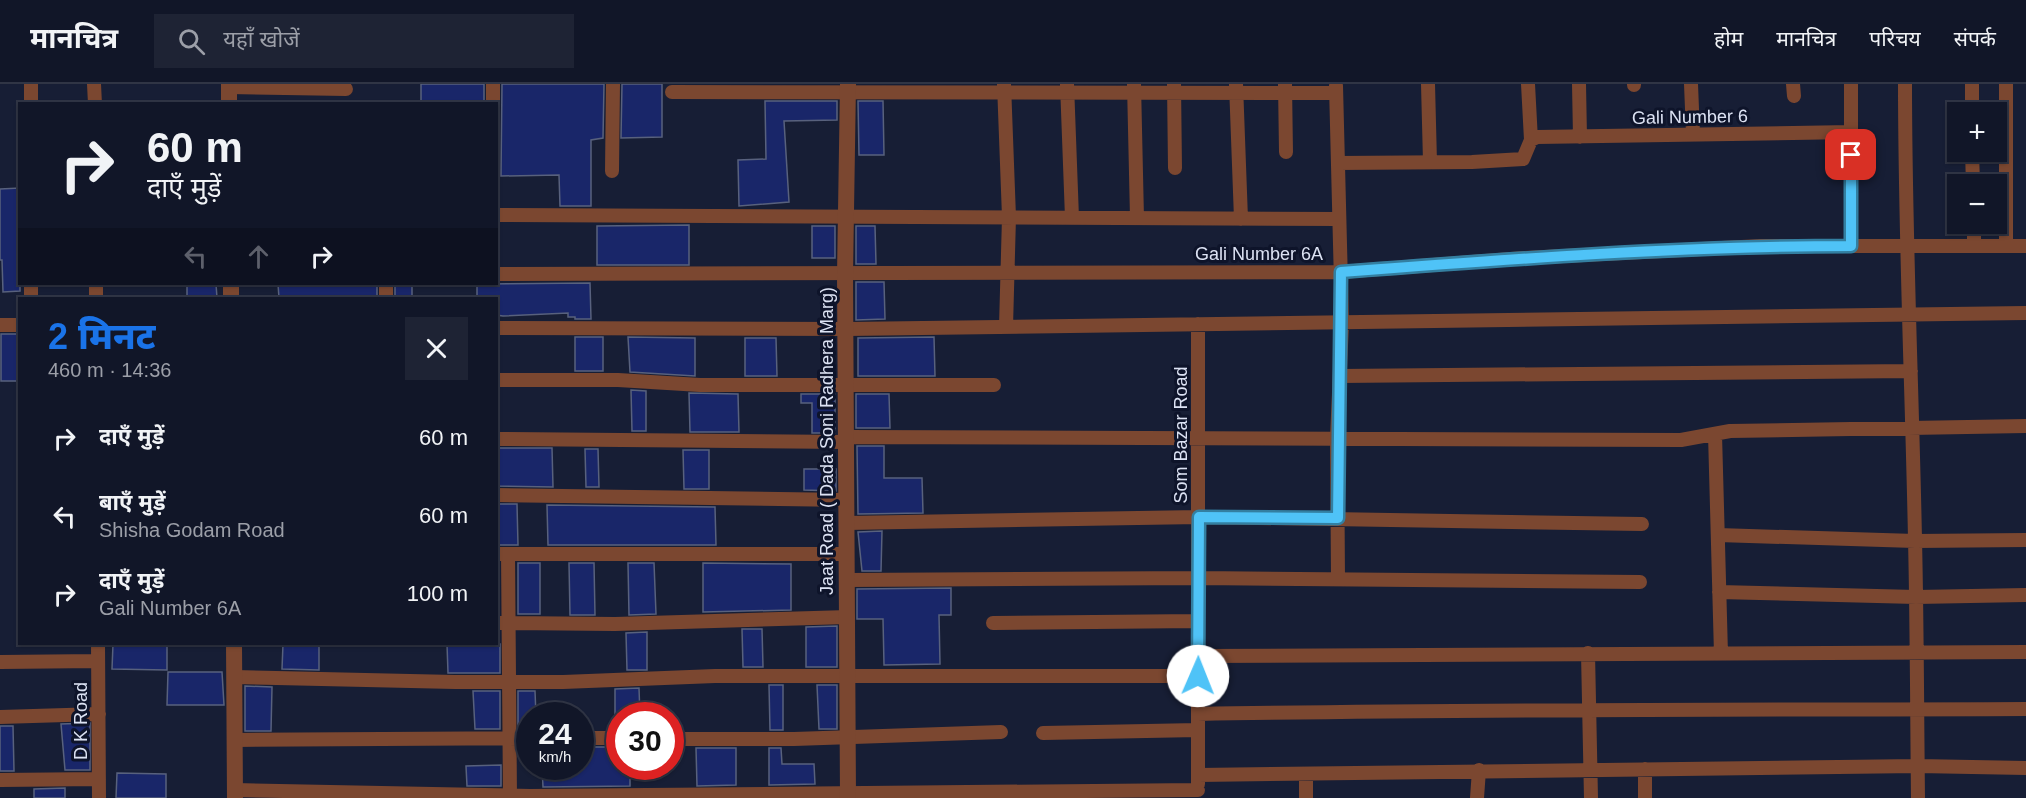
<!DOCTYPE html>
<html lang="hi">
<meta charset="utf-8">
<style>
body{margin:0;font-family:Helvetica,"Noto Sans Devanagari",sans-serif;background:#1e2334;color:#f1f3f6;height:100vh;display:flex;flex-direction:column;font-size:22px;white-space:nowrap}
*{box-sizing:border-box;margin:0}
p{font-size:20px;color:#9c9fa8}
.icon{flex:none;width:33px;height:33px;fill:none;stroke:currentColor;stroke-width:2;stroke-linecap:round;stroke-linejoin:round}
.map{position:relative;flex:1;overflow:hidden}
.sheet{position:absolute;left:18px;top:213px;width:480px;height:348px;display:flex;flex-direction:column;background:#111628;border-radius:0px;box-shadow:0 2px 4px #0004,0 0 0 2px #303545}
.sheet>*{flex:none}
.banner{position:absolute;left:18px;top:18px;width:480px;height:183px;border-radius:0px;box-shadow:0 2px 4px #0004,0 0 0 2px #303545;background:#111628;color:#f1f3f6;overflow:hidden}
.tools{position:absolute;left:1947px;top:18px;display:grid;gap:12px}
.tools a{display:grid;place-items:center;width:60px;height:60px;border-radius:0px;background:#111628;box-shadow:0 2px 4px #0004,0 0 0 2px #303545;font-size:30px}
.speed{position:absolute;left:516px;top:618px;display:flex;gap:12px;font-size:30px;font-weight:700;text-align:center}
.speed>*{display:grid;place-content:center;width:78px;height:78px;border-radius:50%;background:#111628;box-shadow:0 2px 4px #0004,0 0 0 2px #303545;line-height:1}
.speed small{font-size:15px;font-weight:400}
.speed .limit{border:9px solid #d22;background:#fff;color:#111}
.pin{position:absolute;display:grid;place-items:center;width:51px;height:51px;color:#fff;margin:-26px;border-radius:12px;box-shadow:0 3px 9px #0006}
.me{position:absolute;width:66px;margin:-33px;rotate:1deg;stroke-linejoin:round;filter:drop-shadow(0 0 4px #0008)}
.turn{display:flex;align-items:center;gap:21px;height:126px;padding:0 30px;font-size:27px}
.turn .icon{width:78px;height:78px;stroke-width:2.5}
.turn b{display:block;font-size:42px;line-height:51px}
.lanes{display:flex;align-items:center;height:57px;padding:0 30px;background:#0003;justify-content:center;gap:30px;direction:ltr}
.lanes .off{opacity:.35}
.round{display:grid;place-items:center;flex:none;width:63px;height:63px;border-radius:0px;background:#1e2334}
.head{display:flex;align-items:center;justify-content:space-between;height:102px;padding:0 30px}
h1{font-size:36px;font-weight:800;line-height:45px;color:#1a73e8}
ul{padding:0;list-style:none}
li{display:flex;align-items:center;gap:18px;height:78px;padding:0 30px}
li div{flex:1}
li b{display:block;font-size:22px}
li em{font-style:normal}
header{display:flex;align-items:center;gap:36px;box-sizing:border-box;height:84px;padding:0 30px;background:#111628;border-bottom:2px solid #303545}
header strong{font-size:28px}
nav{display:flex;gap:33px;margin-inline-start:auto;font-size:21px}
.search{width:420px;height:54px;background:#1e2334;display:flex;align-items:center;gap:15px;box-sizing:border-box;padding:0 21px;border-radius:0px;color:#9c9fa8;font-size:22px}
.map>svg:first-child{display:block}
.building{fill:#192669;stroke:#58617d;stroke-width:1.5}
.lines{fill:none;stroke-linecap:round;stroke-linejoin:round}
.minor{stroke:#7b4730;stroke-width:14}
.tertiary{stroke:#7b4730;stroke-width:16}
.route-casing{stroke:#337fa1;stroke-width:15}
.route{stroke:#4fc3f7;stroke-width:10}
.labels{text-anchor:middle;stroke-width:6;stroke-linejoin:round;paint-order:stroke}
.street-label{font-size:18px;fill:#dce2f3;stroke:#0e142a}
</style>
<header>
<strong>मानचित्र</strong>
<div class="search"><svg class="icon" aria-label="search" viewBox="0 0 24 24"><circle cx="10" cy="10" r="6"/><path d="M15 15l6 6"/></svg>यहाँ खोजें</div>
<nav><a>होम</a><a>मानचित्र</a><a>परिचय</a><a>संपर्क</a></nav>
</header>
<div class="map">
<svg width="2026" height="714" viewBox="0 0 2026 714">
<rect width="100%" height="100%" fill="#171e35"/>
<path class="building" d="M 421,0 L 484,0 L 484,20 L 421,20 Z
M 502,0 L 604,0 L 603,54 L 591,56 L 591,122 L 560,122 L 559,91 L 501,92 Z
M 622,0 L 662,0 L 662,53 L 621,54 Z
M 765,17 L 837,17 L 837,36 L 784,37 L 789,118 L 739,122 L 738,76 L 766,75 Z
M 858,17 L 883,17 L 884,71 L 859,71 Z
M 20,104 L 20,207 L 3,208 L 2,176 L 0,176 L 0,105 Z
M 689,141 L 689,181 L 597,181 L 597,142 Z
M 812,142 L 835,142 L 835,174 L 812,174 Z
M 856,142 L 875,142 L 876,180 L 856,180 Z
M 856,198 L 884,198 L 885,235 L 856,236 Z
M 590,199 L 591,235 L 575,235 L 575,233 L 568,233 L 568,229 L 503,232 L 496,231 L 496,214 L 477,214 L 477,200 Z
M 187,200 L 216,200 L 217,214 L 187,214 Z
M 278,200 L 377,200 L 377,214 L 279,214 Z
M 395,200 L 412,200 L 412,214 L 395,214 Z
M 1,250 L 20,250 L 20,297 L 1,297 Z
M 575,253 L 603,253 L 603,287 L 575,287 Z
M 628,253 L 695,254 L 695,292 L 630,288 Z
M 934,253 L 935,292 L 858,292 L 858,254 Z
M 745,254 L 776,254 L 777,292 L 745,292 Z
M 631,306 L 646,307 L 646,347 L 632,347 Z
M 689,309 L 738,310 L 739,348 L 690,348 Z
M 801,310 L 835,310 L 835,349 L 812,349 L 812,319 L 801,319 Z
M 856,310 L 889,310 L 890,344 L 856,344 Z
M 857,362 L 884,362 L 884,394 L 922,394 L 923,429 L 858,430 Z
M 496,364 L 552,364 L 553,403 L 496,402 Z
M 585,365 L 598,365 L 599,403 L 586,403 Z
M 683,366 L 709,366 L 709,405 L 684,405 Z
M 804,385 L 836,385 L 836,407 L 804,406 Z
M 496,420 L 517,420 L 518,461 L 496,461 Z
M 547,421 L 715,423 L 716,461 L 548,461 Z
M 882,447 L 881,487 L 862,487 L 858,448 Z
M 518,479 L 540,479 L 540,530 L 518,530 Z
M 569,479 L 594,479 L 595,531 L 570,531 Z
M 628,479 L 654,479 L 656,530 L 629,531 Z
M 703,479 L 791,480 L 791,526 L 703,528 Z
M 951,504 L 951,531 L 939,531 L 940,580 L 884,581 L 883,535 L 857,535 L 857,505 Z
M 837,542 L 837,583 L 806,583 L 806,543 Z
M 742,545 L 762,545 L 763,583 L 743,583 Z
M 647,548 L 647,586 L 627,586 L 626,549 Z
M 113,560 L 167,560 L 167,586 L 112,585 Z
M 283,560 L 319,560 L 319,586 L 282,585 Z
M 447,560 L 500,560 L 500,589 L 448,589 Z
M 168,588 L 222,588 L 224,621 L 167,621 Z
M 769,601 L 783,601 L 783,646 L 770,646 Z
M 817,601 L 837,601 L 837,645 L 819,645 Z
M 245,602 L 272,603 L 271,647 L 245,647 Z
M 639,604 L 640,632 L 615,632 L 615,605 Z
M 473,607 L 500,607 L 500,645 L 475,645 Z
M 518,607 L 535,607 L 536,632 L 530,632 L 530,645 L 518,645 Z
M 90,639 L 90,686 L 65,686 L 61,640 Z
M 0,642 L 13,642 L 14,687 L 0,687 Z
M 580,663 L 620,663 L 620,682 L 630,682 L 630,702 L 543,703 L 542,682 L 580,682 Z
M 696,664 L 736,664 L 736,701 L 697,702 Z
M 769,664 L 781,664 L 782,680 L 814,680 L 815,700 L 769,701 Z
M 501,681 L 501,702 L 467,702 L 466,682 Z
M 117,689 L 166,690 L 166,714 L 116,714 Z
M 65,704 L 65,714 L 34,714 L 34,705 Z"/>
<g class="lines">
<path class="minor" d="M 31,0 L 31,20
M 94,0 L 95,20
M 493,0 L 493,20
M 1004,0 L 1009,133 L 1006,243
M 1067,0 L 1072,134
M 1134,0 L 1137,134
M 1174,0 L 1175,84
M 1236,0 L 1241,135
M 1285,0 L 1286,68
M 1428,0 L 1430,78
M 1579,0 L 1580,53
M 1634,0 L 1634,1
M 1691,0 L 1693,50
M 1793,0 L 1794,12
M 1905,0 C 1905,152 1912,303 1915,455 C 1917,541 1917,628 1918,714
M 1972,0 L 1972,28
M 2006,0 L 2006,162
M 1336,2 L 1342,239 L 1337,354 L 1338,494
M 229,3 L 346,5
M 672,8 L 1336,9
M 1531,56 L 1537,53 L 1851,48
M 1972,68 L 1973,100
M 1338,79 L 1472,78 L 1523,75 L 1531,56 L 1528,0
M 612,87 L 613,0
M 496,131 L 1339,135
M 1974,140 L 1974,162
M 1851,162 L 1851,0
M 496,190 L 1341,188 L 1524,174 L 1761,162 L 2026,162
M 31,200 L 31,214
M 96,200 L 96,214
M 386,200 L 386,214
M 1198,240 L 1198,700
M 0,241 L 20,241
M 496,244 L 847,245 L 2026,229
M 1340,292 L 1911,287
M 496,296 L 618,296 L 700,301 L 994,301
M 1715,350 L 1721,570
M 847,353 L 1681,356 L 1730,347 L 2026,342
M 496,355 L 847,358
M 496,411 L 847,416
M 847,439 L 1199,433 L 1642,440
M 1718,451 L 1915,457 L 2026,456
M 496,470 L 847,470
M 508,470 L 510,714
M 848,496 L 1199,494 L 1640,498
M 1719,508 L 1916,513 L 2026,511
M 496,539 L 615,540 L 848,533
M 993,539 L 1198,537
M 98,560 L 99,714
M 1588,569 L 1591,714
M 1198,572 L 2026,568
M 0,578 L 98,577
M 234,593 L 455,598 L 563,598 L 715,592 L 1198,592
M 1198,630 C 1474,625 1750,626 2026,625
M 0,633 L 99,630
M 1043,649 L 1198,646
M 580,654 L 620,654
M 670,655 L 794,655 L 1001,648
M 235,656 L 530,654
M 1645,685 L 1645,714
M 1306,690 L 1306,714
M 1198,691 L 1918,682 L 2026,684
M 0,696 L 99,695
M 235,706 L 530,712 L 1198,706
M 1477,714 L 1479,686"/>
<path class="tertiary" d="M 229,0 L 229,20
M 848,0 L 845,191 L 848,714
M 231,200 L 231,214
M 234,560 L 235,714"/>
</g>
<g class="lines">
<g class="route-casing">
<path id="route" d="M 1198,592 L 1199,433 L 1338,434 L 1341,188 C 1511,175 1681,162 1851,162 L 1851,71"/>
</g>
<use href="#route" class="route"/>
</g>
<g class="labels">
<g class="street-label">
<text transform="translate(1690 33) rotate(-1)" y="6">Gali Number 6</text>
<text x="1259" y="176">Gali Number 6A</text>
<text transform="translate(1181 351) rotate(-90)" y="6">Som Bazar Road</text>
<text transform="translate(827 357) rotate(-90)" y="6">Jaat Road ( Dada Soni Radhera Marg)</text>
<text transform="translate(81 637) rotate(-90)" y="6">D K Road</text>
</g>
</g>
</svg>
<div class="tools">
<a>+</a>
<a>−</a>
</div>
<div class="speed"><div>24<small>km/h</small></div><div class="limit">30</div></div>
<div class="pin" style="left:1851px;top:71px;background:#d93025"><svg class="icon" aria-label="arrive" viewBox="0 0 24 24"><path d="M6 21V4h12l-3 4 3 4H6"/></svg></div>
<svg class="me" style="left:1198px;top:592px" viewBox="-20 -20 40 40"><circle r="19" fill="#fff"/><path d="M0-13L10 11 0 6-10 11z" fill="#4fc3f7"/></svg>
<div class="banner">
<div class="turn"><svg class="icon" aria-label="right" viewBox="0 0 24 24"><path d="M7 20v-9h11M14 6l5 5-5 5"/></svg><div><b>60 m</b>दाएँ मुड़ें</div></div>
<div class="lanes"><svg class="icon off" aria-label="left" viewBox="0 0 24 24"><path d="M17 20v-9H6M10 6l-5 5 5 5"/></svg><svg class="icon off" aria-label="ahead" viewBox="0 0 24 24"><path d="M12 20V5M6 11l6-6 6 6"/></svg><svg class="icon" aria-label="right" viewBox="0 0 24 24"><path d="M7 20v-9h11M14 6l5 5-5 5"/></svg></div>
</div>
<section class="sheet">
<div class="head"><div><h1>2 मिनट</h1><p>460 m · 14:36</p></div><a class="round"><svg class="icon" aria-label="close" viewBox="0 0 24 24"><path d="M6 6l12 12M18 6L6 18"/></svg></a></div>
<ul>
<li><svg class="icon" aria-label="right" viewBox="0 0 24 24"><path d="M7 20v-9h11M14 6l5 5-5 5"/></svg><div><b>दाएँ मुड़ें</b></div><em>60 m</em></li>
<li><svg class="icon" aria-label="left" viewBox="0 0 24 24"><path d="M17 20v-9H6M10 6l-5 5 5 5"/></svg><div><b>बाएँ मुड़ें</b><p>Shisha Godam Road</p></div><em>60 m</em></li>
<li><svg class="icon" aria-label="right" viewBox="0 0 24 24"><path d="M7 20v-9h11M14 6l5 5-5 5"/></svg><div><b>दाएँ मुड़ें</b><p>Gali Number 6A</p></div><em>100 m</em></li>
</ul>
</section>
</div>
